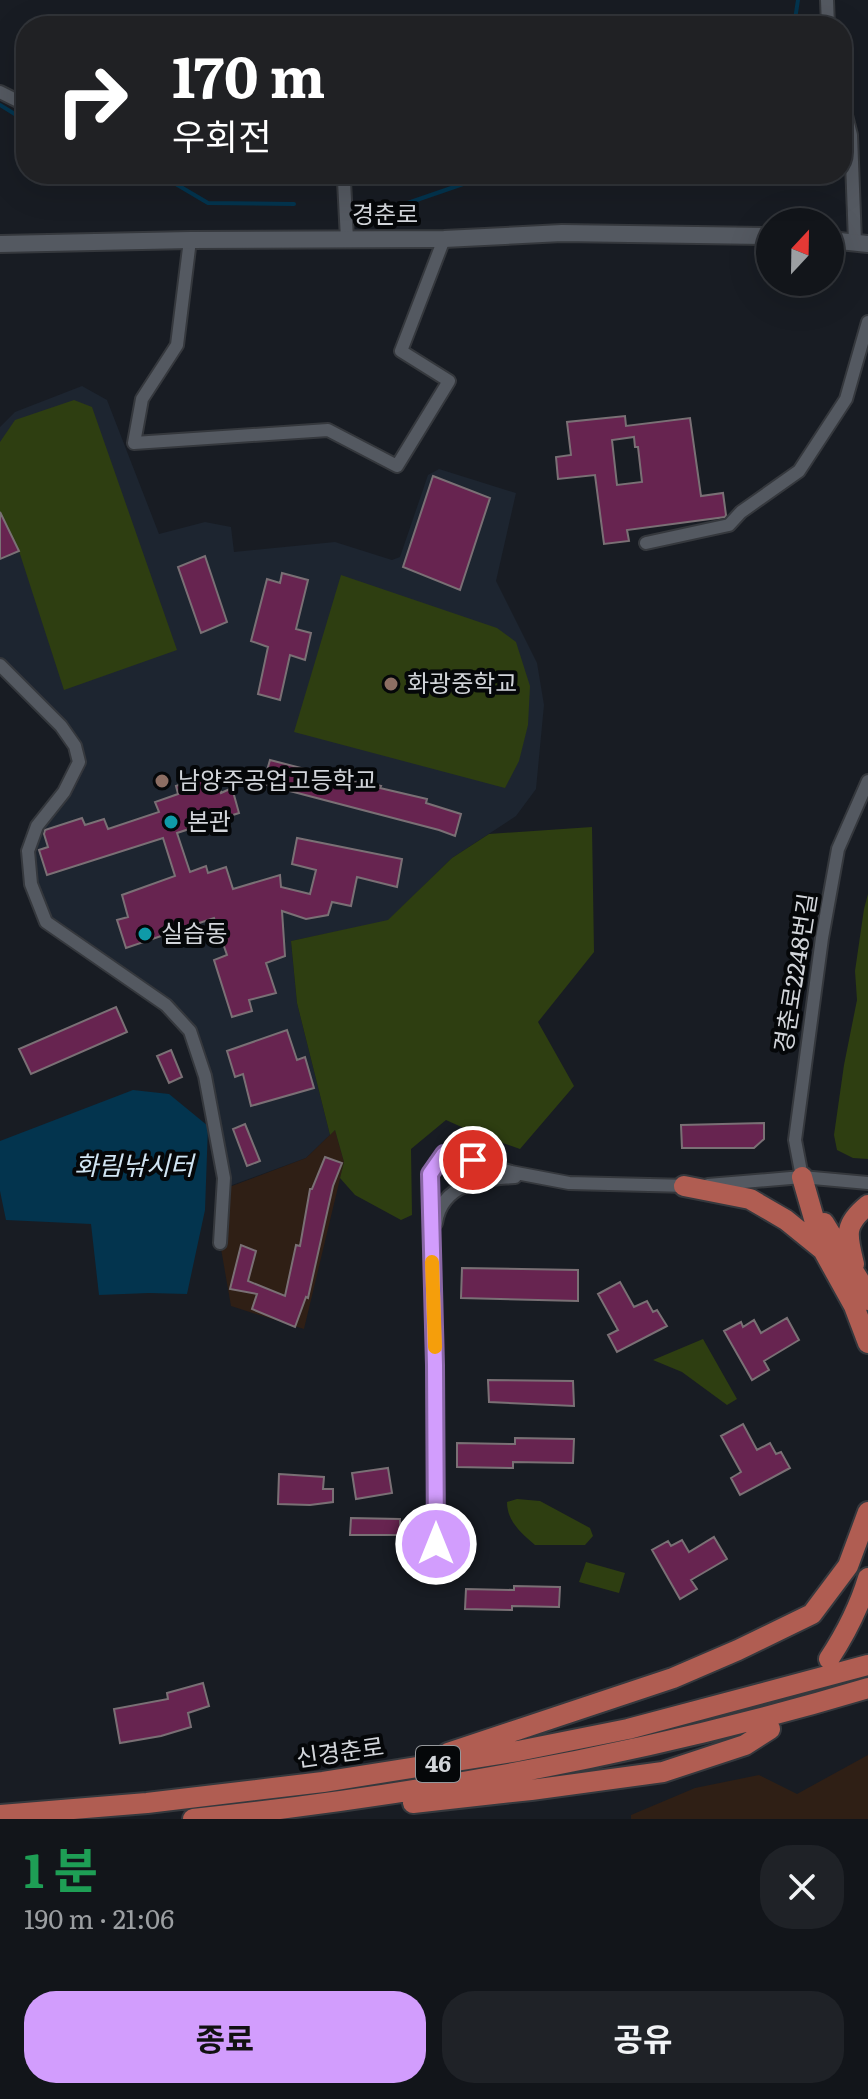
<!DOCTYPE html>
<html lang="ko">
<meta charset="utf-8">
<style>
body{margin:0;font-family:Literata,"Noto Sans KR",serif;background:#1f2227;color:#f1f3f6;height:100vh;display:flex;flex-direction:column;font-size:30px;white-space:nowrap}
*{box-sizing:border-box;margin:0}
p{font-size:26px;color:#9c9fa2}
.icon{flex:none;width:44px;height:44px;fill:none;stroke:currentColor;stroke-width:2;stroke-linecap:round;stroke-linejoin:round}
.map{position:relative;height:1819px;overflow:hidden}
.sheet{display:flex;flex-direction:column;background:#12151a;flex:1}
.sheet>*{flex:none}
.hud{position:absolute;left:16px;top:16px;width:836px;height:168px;border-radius:32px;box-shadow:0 8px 32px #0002,0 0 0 2px #313439;background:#202124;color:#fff;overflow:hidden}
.needle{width:52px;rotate:22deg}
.controls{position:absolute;left:756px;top:208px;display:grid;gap:16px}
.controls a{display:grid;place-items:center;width:88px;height:88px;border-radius:50%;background:#12151a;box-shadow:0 8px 32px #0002,0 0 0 2px #313439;font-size:40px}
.pin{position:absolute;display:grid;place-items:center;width:68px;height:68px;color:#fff;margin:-34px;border:4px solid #fff;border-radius:50%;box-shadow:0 2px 8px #0007}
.me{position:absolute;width:88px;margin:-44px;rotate:0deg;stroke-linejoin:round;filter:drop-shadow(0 0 6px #0008)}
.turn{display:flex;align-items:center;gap:28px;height:168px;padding:0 24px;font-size:36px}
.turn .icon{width:104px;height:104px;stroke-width:2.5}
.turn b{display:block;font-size:56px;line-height:68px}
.round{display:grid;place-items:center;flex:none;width:84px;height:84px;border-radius:32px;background:#1f2227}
.head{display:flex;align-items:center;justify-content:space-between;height:136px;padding:0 24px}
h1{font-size:48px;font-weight:700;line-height:60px;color:#1e9e55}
.cta{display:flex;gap:16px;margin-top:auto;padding:16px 24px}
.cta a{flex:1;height:92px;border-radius:32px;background:#d29dfd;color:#111;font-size:32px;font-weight:700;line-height:92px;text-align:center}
.cta a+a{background:#1f2227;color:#f1f3f6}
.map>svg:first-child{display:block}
.built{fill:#1d2530}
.industrial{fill:#2f1f15}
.green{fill:#2e3e11}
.water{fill:#03344e}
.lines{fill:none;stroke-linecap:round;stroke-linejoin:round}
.stream{stroke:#03344e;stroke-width:4}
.building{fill:#672450;stroke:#7a7075;stroke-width:2;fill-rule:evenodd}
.minor-casing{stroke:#35383d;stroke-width:16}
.tertiary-casing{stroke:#35383d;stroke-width:20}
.trunk-casing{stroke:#35383d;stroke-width:24}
.minor{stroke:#545961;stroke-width:12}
.tertiary{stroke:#545961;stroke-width:16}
.trunk{stroke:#b05d52;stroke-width:20}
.route-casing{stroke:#8866a4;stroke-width:20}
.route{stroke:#d29dfd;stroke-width:14}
.slow{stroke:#f59e0b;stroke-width:14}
.education-dot{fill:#8d6e63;stroke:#050709;stroke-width:3}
.culture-dot{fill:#0f9aa8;stroke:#050709;stroke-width:3}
.labels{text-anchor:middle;stroke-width:8;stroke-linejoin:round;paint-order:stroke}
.shield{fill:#050709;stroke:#94979b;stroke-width:2}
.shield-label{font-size:22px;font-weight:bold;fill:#d2d5da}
.street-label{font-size:24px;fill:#d2d5da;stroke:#050709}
.poi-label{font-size:24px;fill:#d2d5da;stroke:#050709;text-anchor:start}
.water-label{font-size:26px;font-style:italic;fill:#d1e5f3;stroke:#050709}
</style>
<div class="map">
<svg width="868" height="1819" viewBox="0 0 868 1819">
<rect width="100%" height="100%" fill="#181c23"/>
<path class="built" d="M 82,386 L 107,400 L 159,534 L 205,522 L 231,527 L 234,552 L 335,542 L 392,560 L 400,557 L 428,475 L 439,469 L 516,493 L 496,581 L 537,663 L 544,705 L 536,789 L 516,816 L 452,858 L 388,921 L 291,941 L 297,1003 L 330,1135 L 306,1158 L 224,1188 L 190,1031 L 166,1005 L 46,922 L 28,851 L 78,762 L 74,744 L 0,665 L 0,427 L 15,412 Z"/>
<path class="industrial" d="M 335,1130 L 344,1162 L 304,1329 L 231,1306 L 220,1243 L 224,1189 L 306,1158 Z
M 868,1755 L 868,1819 L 631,1819 L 631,1815 L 695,1788 L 759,1775 L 797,1794 Z"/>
<path class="green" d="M 74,400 L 92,407 L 177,650 L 64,690 L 19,551 L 0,512 L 0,442 L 15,420 Z
M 341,575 L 497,628 L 516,642 L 530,686 L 528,725 L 519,761 L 505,788 L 294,732 Z
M 592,827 L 594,952 L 538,1022 L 574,1086 L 520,1149 L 477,1134 L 446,1120 L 411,1149 L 412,1215 L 401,1220 L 355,1195 L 340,1178 L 344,1162 L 335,1130 L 330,1135 L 297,1003 L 291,941 L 388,920 L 452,858 L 489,834 Z
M 868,894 L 868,1159 L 853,1158 L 837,1150 L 834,1135 L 844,1065 L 857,1000 L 855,971 L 864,909 Z
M 703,1339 L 737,1399 L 727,1405 L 682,1372 L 653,1360 Z
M 517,1499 L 540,1501 L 590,1528 L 593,1536 L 585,1545 L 535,1545 C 521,1533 507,1521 507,1502 Z
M 586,1562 L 625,1573 L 619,1593 L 579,1582 Z"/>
<path class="water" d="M 133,1090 L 169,1094 L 208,1126 L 205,1210 L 187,1294 L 149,1293 L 99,1295 L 91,1224 L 6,1220 L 0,1191 L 0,1141 Z"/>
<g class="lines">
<path class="stream" d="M 794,26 L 798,0
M 0,105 L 26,121
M 149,174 L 164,177 L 208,203 L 294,204
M 355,204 L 402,205 L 492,174"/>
</g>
<path class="building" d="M 625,416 L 626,426 L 690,418 L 701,496 L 723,493 L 726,515 L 725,517 L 627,530 L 629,541 L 604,544 L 595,475 L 558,479 L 556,457 L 571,455 L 567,422 ZM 634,437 L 635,447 L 638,447 L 642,482 L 617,485 L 612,440 Z
M 433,476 L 490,498 L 460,590 L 403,567 Z
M 0,512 L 19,551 L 0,559 Z
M 205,556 L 227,622 L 201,633 L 178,567 Z
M 282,573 L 308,580 L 296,629 L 311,633 L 305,660 L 290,655 L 280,700 L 258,694 L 268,647 L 251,641 L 267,579 L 280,583 Z
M 270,760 L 363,784 L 363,782 L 381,786 L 380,788 L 427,799 L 426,803 L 461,814 L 455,836 L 439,830 L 263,784 Z
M 215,773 L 221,793 L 232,788 L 239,813 L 177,833 L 190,872 L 206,866 L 208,873 L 226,867 L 233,889 L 280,875 L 281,887 L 310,894 L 316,870 L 292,864 L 297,838 L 402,859 L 397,887 L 357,877 L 351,906 L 332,902 L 328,915 L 306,919 L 282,911 L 285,956 L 266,963 L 276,993 L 249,1000 L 252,1011 L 232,1017 L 214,960 L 227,955 L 214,918 L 126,948 L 117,920 L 128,917 L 122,895 L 175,876 L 163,838 L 47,875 L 39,850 L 48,847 L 44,834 L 45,830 L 82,818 L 85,825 L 104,819 L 108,829 L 159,812 L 155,802 L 178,794 L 176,786 Z
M 116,1007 L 127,1032 L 31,1074 L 19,1049 Z
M 287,1030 L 297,1060 L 305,1057 L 314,1088 L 251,1106 L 243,1074 L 235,1077 L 227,1051 Z
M 171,1050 L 182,1077 L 169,1083 L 157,1056 Z
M 764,1123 L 764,1139 L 754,1148 L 682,1148 L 681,1125 Z
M 245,1124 L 260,1161 L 247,1166 L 233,1129 Z
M 325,1157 L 342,1163 L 333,1186 L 308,1298 L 306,1297 L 295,1327 L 252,1309 L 257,1294 L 230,1289 L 241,1245 L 256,1251 L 248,1281 L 285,1296 L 296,1245 L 300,1246 L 310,1189 L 312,1189 Z
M 462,1268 L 578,1270 L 578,1301 L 461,1298 Z
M 620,1282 L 634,1307 L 647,1301 L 653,1312 L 657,1310 L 667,1326 L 617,1352 L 608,1335 L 618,1330 L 598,1294 Z
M 787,1318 L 799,1340 L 764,1361 L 769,1370 L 752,1380 L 724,1331 L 741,1322 L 743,1327 L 754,1320 L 761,1333 Z
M 488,1380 L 573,1381 L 574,1406 L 489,1402 Z
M 743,1424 L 757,1450 L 770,1443 L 776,1454 L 781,1452 L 790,1468 L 740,1495 L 731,1478 L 741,1472 L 721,1436 Z
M 515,1438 L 574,1439 L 573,1463 L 513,1462 L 513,1468 L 457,1467 L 457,1443 L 515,1444 Z
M 388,1468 L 392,1493 L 356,1499 L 352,1473 Z
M 279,1474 L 324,1477 L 323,1489 L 333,1489 L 333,1502 L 310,1505 L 278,1504 Z
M 351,1518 L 400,1519 L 400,1535 L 350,1535 Z
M 714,1537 L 727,1559 L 691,1580 L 697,1589 L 680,1599 L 652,1550 L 668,1541 L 671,1546 L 682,1540 L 689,1552 Z
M 514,1586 L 560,1587 L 559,1607 L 512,1606 L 512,1610 L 465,1609 L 466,1589 L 514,1590 Z
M 203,1683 L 209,1706 L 188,1713 L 191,1727 L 161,1736 L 120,1743 L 114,1709 L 168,1699 L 167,1693 Z"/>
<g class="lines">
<g class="minor-casing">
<path id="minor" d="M 827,0 L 828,26
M 0,92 L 26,105
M 842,100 L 851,135 L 855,242
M 336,174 L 344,181 L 347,239
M 190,240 L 177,345 L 142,399 L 134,443 L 328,430 L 397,466 L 449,381 L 401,351 L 444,239
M 646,543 L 729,525 L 741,512 L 799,471 L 846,399 L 868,322
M 0,665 L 61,726 L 75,746 L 79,762 L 64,792 L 37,826 L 28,851 L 31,884 L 46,922 L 166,1005 L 190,1031 L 205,1076 L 224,1178 L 220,1243
M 802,1177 L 795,1140 L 822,938 L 838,849 L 868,781
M 708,1185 L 802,1177 L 868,1183
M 436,1223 C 442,1183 482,1179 515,1177
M 436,1550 L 435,1365 L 430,1174 L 444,1154 L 473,1160 L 511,1172 L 569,1183 L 689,1186"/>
</g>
<g class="tertiary-casing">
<path id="tertiary" d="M 830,240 L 868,244
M 0,244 L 190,240 L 444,239 L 562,233 L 770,236"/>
</g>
<g class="trunk-casing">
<path id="trunk" d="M 802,1177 L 823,1250 L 854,1306 L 868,1343
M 684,1186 L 750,1199 L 786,1220 L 823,1250
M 824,1223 L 859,1280 L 868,1300
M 854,1264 C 847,1235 843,1225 868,1205
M 829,1659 C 846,1633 859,1608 868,1578
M 448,1753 L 673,1678 L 738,1650 L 812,1614 L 848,1566 L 868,1512
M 413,1803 L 531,1790 L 663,1772 L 745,1745 L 770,1729
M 0,1815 L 147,1803 L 323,1782 L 518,1751 L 628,1729 L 868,1665
M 193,1819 C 421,1795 648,1754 868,1688"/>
</g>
<use href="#minor" class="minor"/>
<use href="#tertiary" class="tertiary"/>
<use href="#trunk" class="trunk"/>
</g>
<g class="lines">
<g class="route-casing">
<path id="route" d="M 436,1544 L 435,1365 L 430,1174 L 444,1154 L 473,1160"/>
</g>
<use href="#route" class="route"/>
<path class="slow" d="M 432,1262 L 435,1347"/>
</g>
<g class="education-dot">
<circle cx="391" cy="684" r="8"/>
<circle cx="162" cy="781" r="8"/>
</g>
<g class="culture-dot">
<circle cx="171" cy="822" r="8"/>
<circle cx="145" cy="934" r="8"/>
</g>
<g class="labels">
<rect class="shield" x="416" y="1746" width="44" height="36" rx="6"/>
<g class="shield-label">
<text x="438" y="1772">46</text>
</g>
<g class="street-label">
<text x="385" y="223">경춘로</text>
<text transform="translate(796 973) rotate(-81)" y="8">경춘로2248번길</text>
<text transform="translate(340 1753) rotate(-8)" y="8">신경춘로</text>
</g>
<g class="poi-label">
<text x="407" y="692">화광중학교</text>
<text x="178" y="789">남양주공업고등학교</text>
<text x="187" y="830">본관</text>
<text x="161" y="942">실습동</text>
</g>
<g class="water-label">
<text x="134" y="1175">화림낚시터</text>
</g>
</g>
</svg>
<div class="controls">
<a><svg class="needle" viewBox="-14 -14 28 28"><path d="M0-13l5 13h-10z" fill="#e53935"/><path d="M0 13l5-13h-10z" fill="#9c9fa2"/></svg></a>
</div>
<div class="pin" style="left:473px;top:1160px;background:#d93025"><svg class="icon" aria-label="arrive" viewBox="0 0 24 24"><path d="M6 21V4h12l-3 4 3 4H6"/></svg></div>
<svg class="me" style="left:436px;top:1544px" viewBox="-20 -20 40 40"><circle r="17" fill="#d29dfd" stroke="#fff" stroke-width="3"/><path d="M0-11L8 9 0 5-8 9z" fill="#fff"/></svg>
<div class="hud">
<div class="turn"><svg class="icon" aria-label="right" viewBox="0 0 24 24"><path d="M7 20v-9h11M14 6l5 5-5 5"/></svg><div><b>170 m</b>우회전</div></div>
</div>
</div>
<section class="sheet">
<div class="head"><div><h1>1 분</h1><p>190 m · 21:06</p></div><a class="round"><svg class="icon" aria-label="close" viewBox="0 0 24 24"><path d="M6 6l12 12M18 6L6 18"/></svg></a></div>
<div class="cta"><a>종료</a><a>공유</a></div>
</section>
